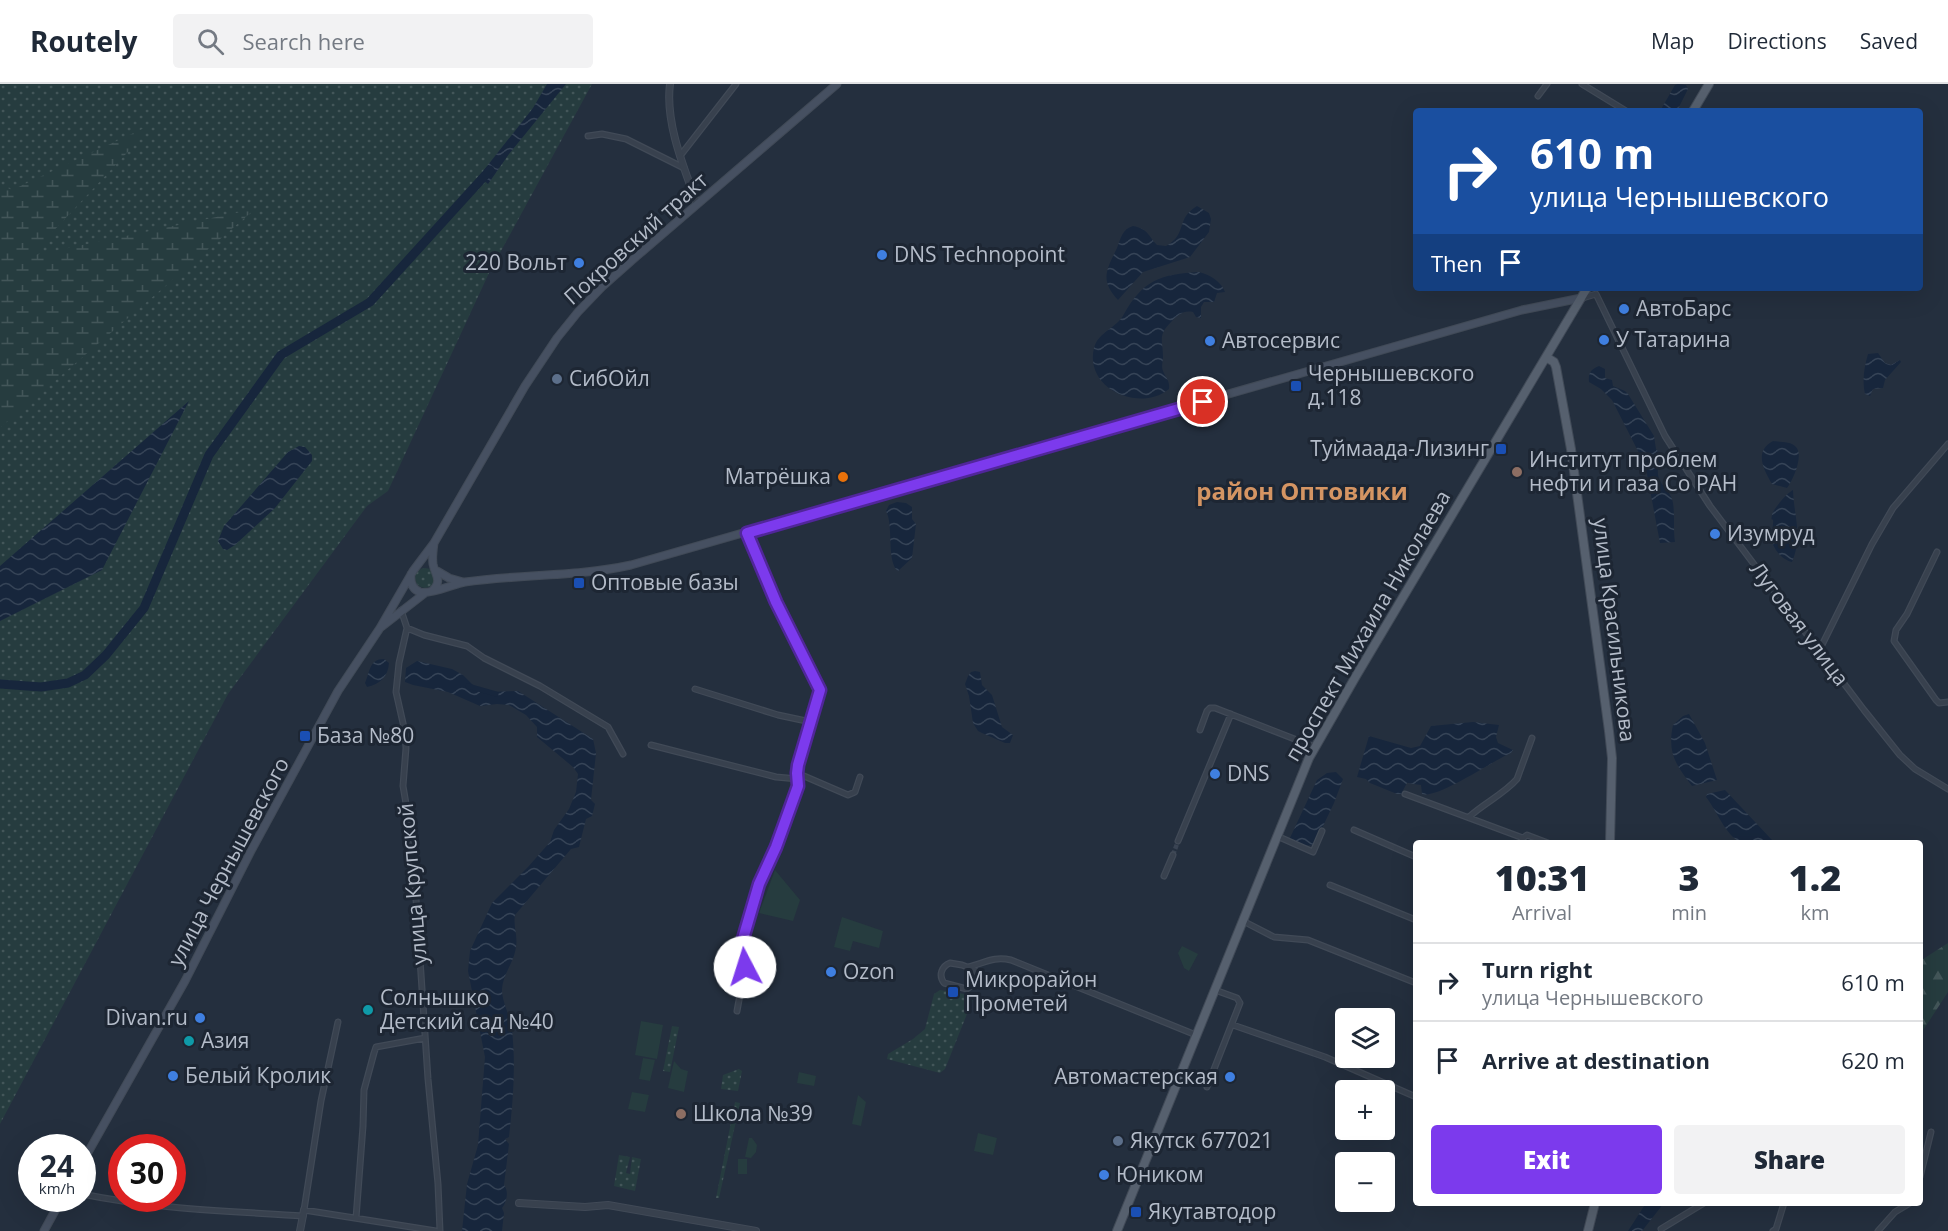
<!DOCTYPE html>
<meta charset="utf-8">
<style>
body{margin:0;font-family:"Open Sans",sans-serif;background:#f2f2f3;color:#1f2937;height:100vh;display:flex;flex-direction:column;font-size:22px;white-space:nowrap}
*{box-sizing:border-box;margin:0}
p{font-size:20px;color:#747a83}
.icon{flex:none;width:33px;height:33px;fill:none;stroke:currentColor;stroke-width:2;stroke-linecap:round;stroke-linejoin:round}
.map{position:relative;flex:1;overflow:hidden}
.sheet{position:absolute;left:1413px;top:756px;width:510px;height:366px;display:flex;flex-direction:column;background:#fff;border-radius:6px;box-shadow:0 6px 24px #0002}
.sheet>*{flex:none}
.guide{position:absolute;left:1413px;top:24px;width:510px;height:183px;border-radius:6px;box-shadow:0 6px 24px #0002;background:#1a4fa0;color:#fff;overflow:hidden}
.buttons{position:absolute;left:1335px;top:924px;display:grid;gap:12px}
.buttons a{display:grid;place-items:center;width:60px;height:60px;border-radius:6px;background:#fff;box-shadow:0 6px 24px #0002;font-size:30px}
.speed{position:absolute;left:18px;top:1050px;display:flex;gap:12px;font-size:30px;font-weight:700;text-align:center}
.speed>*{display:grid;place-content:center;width:78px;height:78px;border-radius:50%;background:#fff;box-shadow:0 6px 24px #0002;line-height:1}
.speed small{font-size:15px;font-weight:400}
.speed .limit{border:9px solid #d22;background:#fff;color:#111}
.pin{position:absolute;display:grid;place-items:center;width:51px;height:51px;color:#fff;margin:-26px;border:3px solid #fff;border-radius:50%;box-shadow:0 2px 6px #0007}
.me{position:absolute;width:66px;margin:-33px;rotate:355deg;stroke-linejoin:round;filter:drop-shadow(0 0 4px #0008)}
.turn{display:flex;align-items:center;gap:21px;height:126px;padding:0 18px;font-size:27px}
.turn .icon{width:78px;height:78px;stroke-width:2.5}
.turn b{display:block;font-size:42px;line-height:51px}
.then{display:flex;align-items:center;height:57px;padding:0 18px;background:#0003;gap:12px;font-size:22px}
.eta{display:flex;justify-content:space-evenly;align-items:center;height:102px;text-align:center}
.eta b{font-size:36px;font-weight:800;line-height:42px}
.button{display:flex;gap:12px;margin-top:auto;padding:12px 18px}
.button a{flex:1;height:69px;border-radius:6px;background:#7c3aed;color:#fff;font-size:24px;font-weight:800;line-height:69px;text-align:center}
.button a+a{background:#f2f2f3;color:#1f2937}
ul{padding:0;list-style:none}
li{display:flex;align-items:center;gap:18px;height:78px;padding:0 18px;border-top:2px solid #e0e1e3}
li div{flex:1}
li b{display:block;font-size:22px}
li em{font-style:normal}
header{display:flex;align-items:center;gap:36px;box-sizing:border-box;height:84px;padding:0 30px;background:#fff;border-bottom:2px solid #e0e1e3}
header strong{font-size:28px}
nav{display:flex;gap:33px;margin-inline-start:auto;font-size:21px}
.search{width:420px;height:54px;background:#f2f2f3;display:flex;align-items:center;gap:15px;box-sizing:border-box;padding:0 21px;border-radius:6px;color:#747a83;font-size:22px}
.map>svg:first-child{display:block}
.grass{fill:url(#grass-dots)}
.forest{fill:url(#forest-firs)}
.wetland{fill:url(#wetland-marsh)}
.park{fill:#263c3f}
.water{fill:url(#water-waves)}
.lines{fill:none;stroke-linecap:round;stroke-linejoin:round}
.canal{stroke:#17263c;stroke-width:5}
.river{stroke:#17263c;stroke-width:9}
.minor-tunnel{stroke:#3a4453;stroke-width:4.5;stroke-dasharray:4.5 2;stroke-linecap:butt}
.minor-casing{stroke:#414a57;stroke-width:7}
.tertiary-casing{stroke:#414a57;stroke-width:8}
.secondary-casing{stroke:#414a57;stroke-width:9}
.primary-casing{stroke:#414a57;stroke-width:10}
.minor{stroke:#38414e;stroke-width:4.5}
.tertiary{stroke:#38414e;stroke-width:6}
.secondary{stroke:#465061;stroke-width:7}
.primary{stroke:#56606e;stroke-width:8}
.route-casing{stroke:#51269a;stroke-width:15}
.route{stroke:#7c3aed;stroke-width:10}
.shop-dot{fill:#3f7fe0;stroke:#1d2633;stroke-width:2}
.service-dot{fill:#5c6f8a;stroke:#1d2633;stroke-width:2}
.transit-dot{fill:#1a4fb4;stroke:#1d2633;stroke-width:2}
.education-dot{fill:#8d6e63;stroke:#1d2633;stroke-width:2}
.food-dot{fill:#e8710a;stroke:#1d2633;stroke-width:2}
.culture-dot{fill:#0f9aa8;stroke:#1d2633;stroke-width:2}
.labels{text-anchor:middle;stroke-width:6;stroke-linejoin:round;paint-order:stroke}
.street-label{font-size:21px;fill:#b4bcc9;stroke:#1d2633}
.poi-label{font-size:21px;fill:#b4bcc9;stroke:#1d2633;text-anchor:start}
.quarter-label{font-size:24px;font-weight:bold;fill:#d59563;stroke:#1d2633}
</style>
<header>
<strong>Routely</strong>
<div class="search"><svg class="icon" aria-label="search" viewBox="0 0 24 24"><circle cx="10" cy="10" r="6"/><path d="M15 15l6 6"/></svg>Search here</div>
<nav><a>Map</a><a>Directions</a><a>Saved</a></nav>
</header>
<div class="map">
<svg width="1948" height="1147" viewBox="0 0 1948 1147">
<defs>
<pattern id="grass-dots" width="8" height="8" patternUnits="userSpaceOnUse" patternTransform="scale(1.5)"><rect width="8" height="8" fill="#263c3f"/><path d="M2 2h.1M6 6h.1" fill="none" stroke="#435659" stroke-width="1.8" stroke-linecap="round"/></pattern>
<pattern id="forest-firs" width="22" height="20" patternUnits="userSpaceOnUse" patternTransform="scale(1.5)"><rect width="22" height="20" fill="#263c3f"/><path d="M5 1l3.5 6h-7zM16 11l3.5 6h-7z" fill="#435659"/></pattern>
<pattern id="wetland-marsh" width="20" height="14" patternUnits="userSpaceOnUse" patternTransform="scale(1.5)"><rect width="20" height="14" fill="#263c3f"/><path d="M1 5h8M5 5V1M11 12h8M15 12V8" fill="none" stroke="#435659"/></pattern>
<pattern id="water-waves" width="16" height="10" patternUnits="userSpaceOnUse" patternTransform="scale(1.5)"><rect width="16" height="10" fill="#17263c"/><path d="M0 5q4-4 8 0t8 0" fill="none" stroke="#364457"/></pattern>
</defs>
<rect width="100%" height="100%" fill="#242f3e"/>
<path class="grass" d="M 0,0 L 592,0 L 489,189 L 388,407 L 367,422 L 228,610 L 0,1040 Z
M415 494a10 10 0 1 1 20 0a10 10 0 1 1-20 0Z
M 940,906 L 970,911 L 973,915 L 945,985 L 940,989 L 887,975 L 888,970 L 913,955 L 925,945 L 934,910 Z
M 672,942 L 679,943 L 670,988 L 663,987 Z
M 739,985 L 742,987 L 738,1007 L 721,1005 L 723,991 Z
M 735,1018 L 740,1019 L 719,1114 L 716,1114 Z
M 619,1071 L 630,1073 L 626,1089 L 630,1090 L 632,1073 L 641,1075 L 635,1107 L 614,1102 Z"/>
<path class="forest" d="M 1948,859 L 1948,908 L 1920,951 L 1920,877 Z"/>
<path class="wetland" d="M 155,39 L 30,172 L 255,125 L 0,344 L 0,100 L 12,106 Z"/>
<path class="park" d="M 775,786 L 800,816 L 793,837 L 759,829 Z
M 842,833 L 883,847 L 879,864 L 853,857 L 850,867 L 834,863 Z
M 1182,862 L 1198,870 L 1189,887 L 1184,884 L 1178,869 Z
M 641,937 L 663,941 L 657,975 L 635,971 Z
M 643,974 L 655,976 L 650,997 L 639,995 Z
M 674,977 L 681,985 L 688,987 L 684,1008 L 668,1004 Z
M 799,988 L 816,992 L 814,1002 L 797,999 Z
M 632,1008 L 649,1011 L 645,1028 L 628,1025 Z
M 858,1011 L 866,1018 L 861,1042 L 852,1040 Z
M 978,1049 L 997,1054 L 993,1071 L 974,1067 Z
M 749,1054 L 752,1054 L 757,1061 L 756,1068 L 751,1074 L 745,1073 Z
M 738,1075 L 747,1075 L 747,1090 L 738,1090 Z"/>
<path class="water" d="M 547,0 L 566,0 L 509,70 L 488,100 L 480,93 L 484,86 L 533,24 Z
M 1678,0 L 1686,1 L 1688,5 L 1677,27 L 1660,27 L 1675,1 Z
M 1197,122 L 1209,129 L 1211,135 L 1209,148 L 1190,173 L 1143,188 L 1118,216 C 1099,196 1107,185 1117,164 C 1121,154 1122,145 1133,142 C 1148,145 1147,150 1157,161 L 1166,162 C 1188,150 1175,135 1197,122 Z
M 1199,188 C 1210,191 1221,197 1225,208 L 1217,209 L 1214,218 L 1204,218 L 1201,223 L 1201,234 L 1196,233 L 1193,228 C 1183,226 1178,231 1172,237 C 1157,252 1163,255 1163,273 C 1163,278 1161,282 1163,287 C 1166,294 1170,297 1169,305 C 1140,329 1084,305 1094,264 C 1098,248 1117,244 1124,230 C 1143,196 1161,190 1199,188 Z
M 1878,269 L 1885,279 L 1891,281 L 1900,276 L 1901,278 L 1885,296 L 1883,304 L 1873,305 L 1870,312 L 1865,310 C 1862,296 1864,284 1868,270 Z
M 1599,282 L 1605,285 L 1605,294 L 1612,296 L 1613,302 L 1625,307 L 1628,310 L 1654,352 L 1656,365 L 1662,372 C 1661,377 1658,380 1658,385 C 1656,401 1671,405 1673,419 C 1675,432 1673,445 1675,458 L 1660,459 L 1647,390 L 1640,371 L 1612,316 L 1601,305 L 1589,298 C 1588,289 1591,285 1599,282 Z
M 189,317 L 102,486 L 0,537 L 0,482 Z
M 1773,357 C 1779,358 1791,357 1796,363 C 1804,371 1793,396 1787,404 L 1772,400 C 1763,385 1754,367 1773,357 Z
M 299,362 L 305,363 L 312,371 L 312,377 L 275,424 L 235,461 L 227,466 L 223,465 L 218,457 L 224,442 L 288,368 Z
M 1793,406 C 1794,433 1803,452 1792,478 C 1782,476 1773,465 1771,454 C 1770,449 1773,445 1773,440 C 1774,431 1770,440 1772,431 C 1773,425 1788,408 1793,406 Z
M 897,418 L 906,419 L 912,423 L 912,435 L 916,440 L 912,474 L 898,487 C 886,478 894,441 886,427 L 889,421 Z
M 384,575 L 389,579 C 388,593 380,600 367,603 L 365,599 C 370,588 369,575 384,575 Z
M 417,577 L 452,585 L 463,591 L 478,606 L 487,608 L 518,607 L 593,655 L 596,669 L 591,716 L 595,720 L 592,732 L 586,735 L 579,763 L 571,765 L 515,831 C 513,842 518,852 516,863 C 514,879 503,889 502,906 C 502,918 511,934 512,946 C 516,982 513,1017 509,1053 L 505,1055 L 509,1060 L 504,1101 C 509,1107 507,1118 502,1124 L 504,1129 L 502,1147 L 462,1147 L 467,1100 L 478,1061 L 485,973 L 468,887 L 470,867 L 492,819 L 528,783 L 550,758 L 554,746 L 569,725 L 576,708 L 578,690 L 573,683 L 537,653 L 537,643 L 526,631 L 509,621 L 497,620 L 480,622 L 448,608 L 413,601 L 405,598 L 406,584 Z
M 975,587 L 980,588 L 982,601 L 992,611 L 1002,643 L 1013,651 L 1010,659 L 1005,659 L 982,649 L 978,647 L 973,639 L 969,612 L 965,600 L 968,592 L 971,588 Z
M 1689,630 L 1705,659 L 1717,696 L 1692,702 C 1676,681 1667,669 1673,641 L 1683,632 Z
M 1473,638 L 1499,641 L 1496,653 L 1498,659 L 1513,666 L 1511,669 C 1492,677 1438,715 1422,710 L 1421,701 L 1407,699 L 1401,710 L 1397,710 L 1370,699 L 1366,695 L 1357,693 L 1369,652 L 1411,664 L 1420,662 L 1431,642 Z
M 1336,688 L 1343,695 L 1334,719 L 1314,761 L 1302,762 L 1289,756 L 1317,696 L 1327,689 Z
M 1725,706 L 1772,756 L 1772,759 C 1764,759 1750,762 1742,759 C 1726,753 1716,725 1706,713 L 1707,710 Z
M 1646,1119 L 1664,1119 L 1642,1147 L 1628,1147 Z"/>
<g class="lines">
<path class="canal" d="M 468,602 L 496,610"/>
<path class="river" d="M 0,600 L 41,603 L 68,599 L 85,591 L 106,571 L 144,524 L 209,371 L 281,271 L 370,218 L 490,86"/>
<path class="minor-tunnel" d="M 1173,771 L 1178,757"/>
<g class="minor-casing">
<path id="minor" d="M 1582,0 L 1626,27
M 1538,12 L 1547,0
M 588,52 L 602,50 L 626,55 L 684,84
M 680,72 L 736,0
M 1583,214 L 1596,210 L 1665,352 L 1710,422 L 1864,626 L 1900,671 L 1915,685 L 1948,705
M 1937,468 L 1907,530 L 1896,546 L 1894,557 L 1936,616 L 1939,619 L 1948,618
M 401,526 L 407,544 L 399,579 L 396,608 L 405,648 L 406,664 L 403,702 L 412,755 L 428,995 L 438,1100 L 440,1147
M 407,544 L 424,551 L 467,562 L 484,574 L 540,602 L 608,643 L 623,670
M 1819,567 L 1872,460 L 1893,424 L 1948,360
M 695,605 L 778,631 L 811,638
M 1200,646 L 1207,627 L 1210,624 L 1215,624 L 1315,663
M 651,661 L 776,693 L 798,695
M 797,689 L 848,711 L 855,708 L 860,693
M 1405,710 L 1523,754
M 1469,733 C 1484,719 1504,710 1517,695 L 1532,654
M 1354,746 L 1416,773
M 1277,752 L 1313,768 L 1322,747
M 1178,757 L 1231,630
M 1521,759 L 1523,754 L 1527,751 L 1548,759
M 1164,792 L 1173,771
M 1330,801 L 1416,836
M 1243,837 L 1274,853 L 1308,856 L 1416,899
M 950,879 L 962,881 L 975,886 L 977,892 L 974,900 L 967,905 L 944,899 C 938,891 942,882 950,879 Z
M 968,883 C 985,879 993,872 1011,876 L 1196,951
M 737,927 L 745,883 L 740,865 L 759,800 L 776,763 L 798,702 L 797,689 L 798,681 L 820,606 L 776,518 L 747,449
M 338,938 L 321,1017 L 304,1126 L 436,1147
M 1233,941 L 1325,973 L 1416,1013
M 1207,1003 L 1240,919 L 1237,914 L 1215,906
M 1920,1093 L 1931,1048
M 82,1110 C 155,1125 229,1127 303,1132
M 356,1134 L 363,1042 L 364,1006 L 374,969 L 376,963 L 425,954
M 1661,1145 L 1704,1119
M 1773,1147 L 1776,1145 L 1784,1119
M 1878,1147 L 1895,1128 L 1910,1119"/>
</g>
<g class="tertiary-casing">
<path id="tertiary" d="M 670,0 C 665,39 684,84 697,120
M 519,1119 L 585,1123 L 608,1121 L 756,1147
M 300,1147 L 304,1126"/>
</g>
<g class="secondary-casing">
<path id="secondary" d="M 437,487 L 449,494 L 463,498
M 411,490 C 410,498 412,505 420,508 C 429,511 454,500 465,498 C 520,490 576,493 631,481 L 1522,226 L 1581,214
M 432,507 C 443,497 435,491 433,480 C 432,473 433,466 434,459
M 380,544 L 413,487 L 434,459 L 525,302 L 557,254 L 578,228 L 602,203 L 637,172 L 837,0
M 82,1079 L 185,897 L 252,765 L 338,607 L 380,544 L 425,509
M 44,1147 L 62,1114"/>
</g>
<g class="primary-casing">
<path id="primary" d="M 1693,27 L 1709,0
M 1546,273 L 1554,278 L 1556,283 L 1571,365 L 1609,647 L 1612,674 L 1610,759
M 1117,1147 L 1309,674 L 1356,592 L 1587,204
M 1588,1147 L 1595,1119"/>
</g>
<use href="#minor" class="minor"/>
<use href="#tertiary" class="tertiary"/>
<use href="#secondary" class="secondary"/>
<use href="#primary" class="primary"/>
</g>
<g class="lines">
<g class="route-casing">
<path id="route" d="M 745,883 L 740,865 L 759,800 L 776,763 L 798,702 L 797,689 L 798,681 L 820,606 L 776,518 L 747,449 L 1203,318"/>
</g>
<use href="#route" class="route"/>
</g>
<g class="shop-dot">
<circle cx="882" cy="171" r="6"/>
<circle cx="579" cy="179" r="6"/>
<circle cx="1624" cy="225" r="6"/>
<circle cx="1604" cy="256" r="6"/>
<circle cx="1210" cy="257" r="6"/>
<circle cx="1715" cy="450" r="6"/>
<circle cx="1215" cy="690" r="6"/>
<circle cx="831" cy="888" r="6"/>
<circle cx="200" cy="934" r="6"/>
<circle cx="173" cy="992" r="6"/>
<circle cx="1230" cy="993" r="6"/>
<circle cx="1104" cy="1091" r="6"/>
</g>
<g class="service-dot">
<circle cx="557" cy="295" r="6"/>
<circle cx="1118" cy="1057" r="6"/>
</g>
<g class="transit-dot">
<rect x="1290" y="296" width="12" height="12" rx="3"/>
<rect x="1495" y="359" width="12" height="12" rx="3"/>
<rect x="573" y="493" width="12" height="12" rx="3"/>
<rect x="299" y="646" width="12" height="12" rx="3"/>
<rect x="947" y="902" width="12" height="12" rx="3"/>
<rect x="1130" y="1122" width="12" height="12" rx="3"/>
</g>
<g class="education-dot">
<circle cx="1517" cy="388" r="6"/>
<circle cx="681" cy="1030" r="6"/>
</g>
<circle class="food-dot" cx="843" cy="393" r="6"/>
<g class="culture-dot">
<circle cx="368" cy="926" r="6"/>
<circle cx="189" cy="957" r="6"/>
</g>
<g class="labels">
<g class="street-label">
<text transform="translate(636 155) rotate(-42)" y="7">Покровский тракт</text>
<text transform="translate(1799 540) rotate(53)" y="7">Луговая улица</text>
<text transform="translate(1368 542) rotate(-60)" y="7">проспект Михаила Николаева</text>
<text transform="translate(1614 546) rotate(83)" y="7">улица Красильникова</text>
<text transform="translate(229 778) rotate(-62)" y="7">улица Чернышевского</text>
<text transform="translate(413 800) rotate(-95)" y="7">улица Крупской</text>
</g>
<g class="poi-label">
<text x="894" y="178">DNS Technopoint</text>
<text x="567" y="186" text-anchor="end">220 Вольт</text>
<text x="1636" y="232">АвтоБарс</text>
<text x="1616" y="263">У Татарина</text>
<text x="1222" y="264">Автосервис</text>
<text x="1308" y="297">Чернышевского<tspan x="1308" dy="24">д.118</tspan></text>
<text x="569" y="302">СибОйл</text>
<text x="1489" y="372" text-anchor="end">Туймаада-Лизинг</text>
<text x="1529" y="383">Институт проблем<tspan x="1529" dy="24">нефти и газа Со РАН</tspan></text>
<text x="831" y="400" text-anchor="end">Матрёшка</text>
<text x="1727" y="457">Изумруд</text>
<text x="591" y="506">Оптовые базы</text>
<text x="317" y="659">База №80</text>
<text x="1227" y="697">DNS</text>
<text x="843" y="895">Ozon</text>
<text x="965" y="903">Микрорайон<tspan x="965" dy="24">Прометей</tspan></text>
<text x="380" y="921">Солнышко<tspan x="380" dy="24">Детский сад №40</tspan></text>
<text x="188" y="941" text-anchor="end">Divan.ru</text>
<text x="201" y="964">Азия</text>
<text x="185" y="999">Белый Кролик</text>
<text x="1218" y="1000" text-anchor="end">Автомастерская</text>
<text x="693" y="1037">Школа №39</text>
<text x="1130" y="1064">Якутск 677021</text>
<text x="1116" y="1098">Юником</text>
<text x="1148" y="1135">Якутавтодор</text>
</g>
<g class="quarter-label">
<text x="1302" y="416">район Оптовики</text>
</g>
</g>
</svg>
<div class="buttons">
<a><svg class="icon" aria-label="layers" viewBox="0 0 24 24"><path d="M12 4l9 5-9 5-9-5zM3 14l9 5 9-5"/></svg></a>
<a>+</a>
<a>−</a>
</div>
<div class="speed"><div>24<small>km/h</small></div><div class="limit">30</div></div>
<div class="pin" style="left:1203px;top:318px;background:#d93025"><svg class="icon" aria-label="arrive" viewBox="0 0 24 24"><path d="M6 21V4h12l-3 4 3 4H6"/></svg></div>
<svg class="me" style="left:745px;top:883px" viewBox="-20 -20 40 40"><circle r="19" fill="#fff"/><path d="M0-13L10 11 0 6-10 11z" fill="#7c3aed"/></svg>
<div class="guide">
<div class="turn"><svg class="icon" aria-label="right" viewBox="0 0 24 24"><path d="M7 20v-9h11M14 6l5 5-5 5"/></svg><div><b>610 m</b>улица Чернышевского</div></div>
<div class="then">Then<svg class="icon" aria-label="arrive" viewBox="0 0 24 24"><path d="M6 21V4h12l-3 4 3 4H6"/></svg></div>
</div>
<section class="sheet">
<div class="eta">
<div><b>10:31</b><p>Arrival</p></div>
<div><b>3</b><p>min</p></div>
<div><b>1.2</b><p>km</p></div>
</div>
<ul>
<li><svg class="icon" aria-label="right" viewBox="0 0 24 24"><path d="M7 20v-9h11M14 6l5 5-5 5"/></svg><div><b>Turn right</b><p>улица Чернышевского</p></div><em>610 m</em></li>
<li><svg class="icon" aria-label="arrive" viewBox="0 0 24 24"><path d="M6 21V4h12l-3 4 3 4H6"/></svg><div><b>Arrive at destination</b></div><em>620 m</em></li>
</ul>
<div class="button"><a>Exit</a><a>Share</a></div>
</section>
</div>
